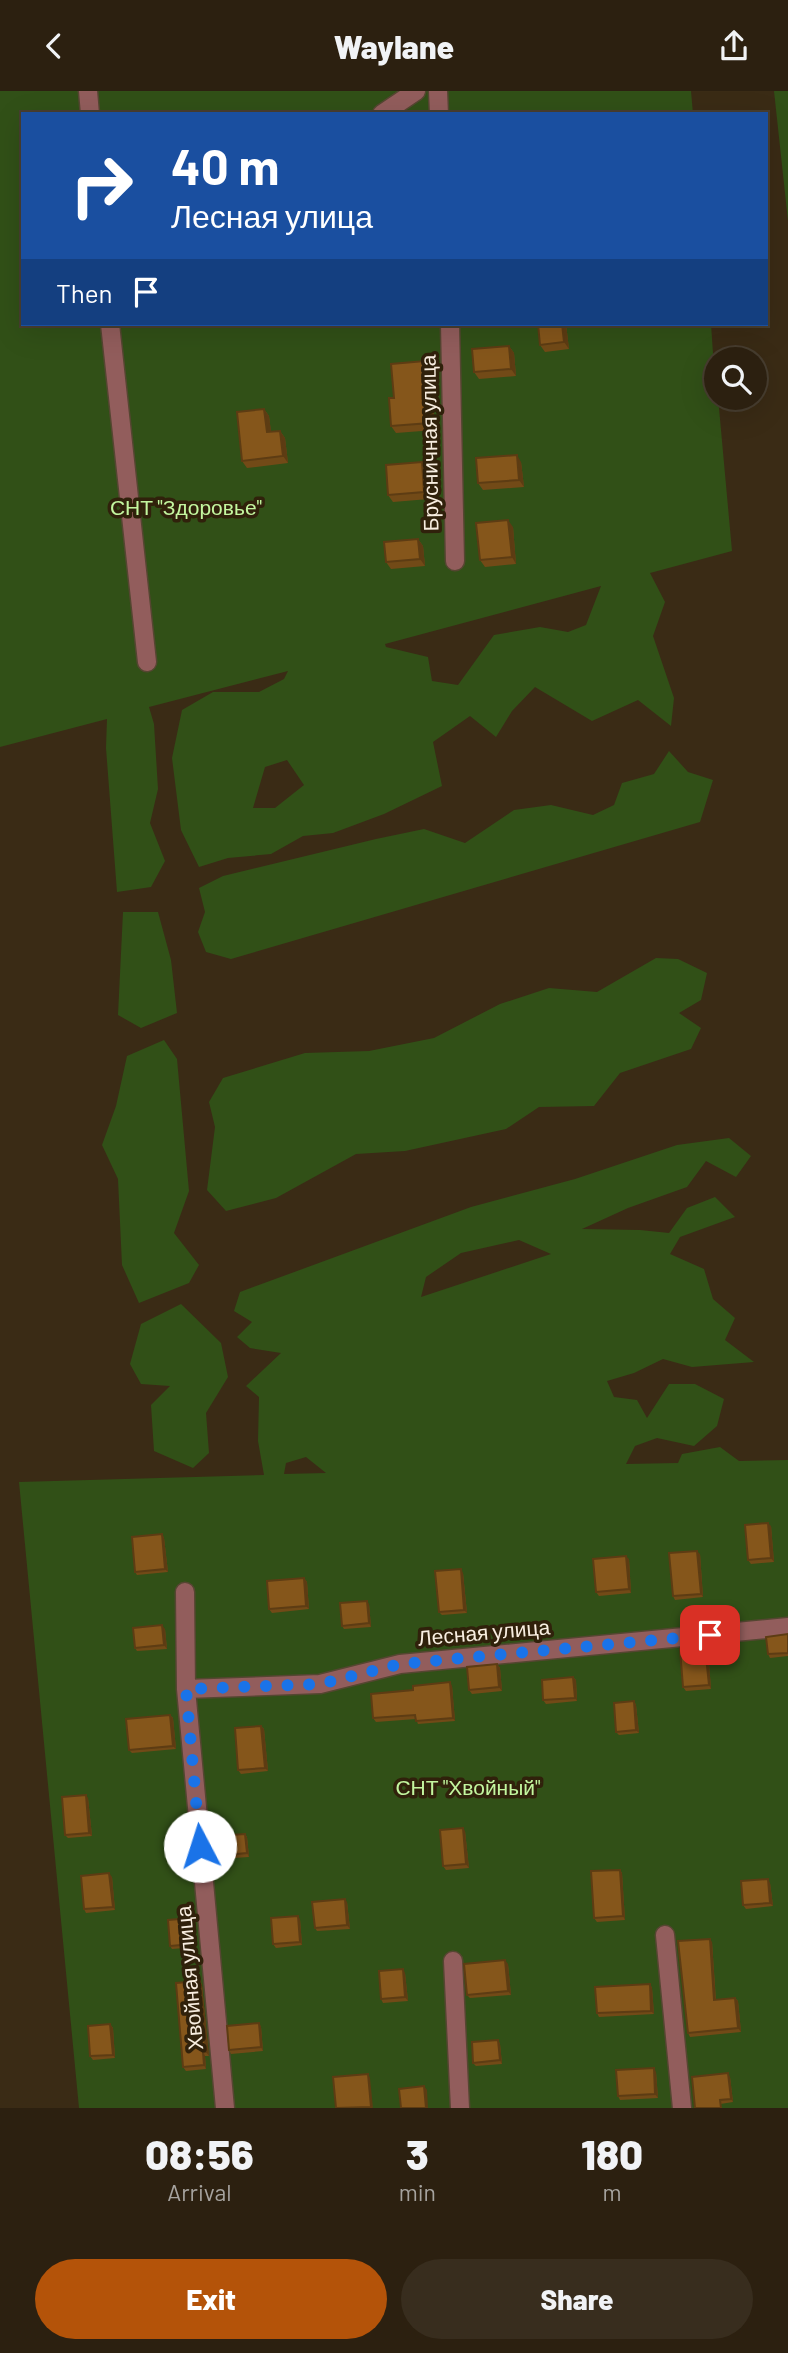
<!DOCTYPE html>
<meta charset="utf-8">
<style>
body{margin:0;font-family:Barlow,sans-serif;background:#382d1e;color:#f1f3f6;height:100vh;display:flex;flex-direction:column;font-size:26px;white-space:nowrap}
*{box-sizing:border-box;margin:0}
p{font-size:23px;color:#a6a39f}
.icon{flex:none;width:38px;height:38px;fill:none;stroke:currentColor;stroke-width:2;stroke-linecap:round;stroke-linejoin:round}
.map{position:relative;height:2017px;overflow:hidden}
.drawer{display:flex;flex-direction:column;background:#2c2010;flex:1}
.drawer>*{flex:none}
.hud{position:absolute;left:21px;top:21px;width:747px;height:214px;border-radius:0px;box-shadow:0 7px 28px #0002,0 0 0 2px #483e30;background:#1a4fa0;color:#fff;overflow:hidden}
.tools{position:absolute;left:704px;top:256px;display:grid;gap:14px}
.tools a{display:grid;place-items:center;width:63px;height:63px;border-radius:50%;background:#2c2010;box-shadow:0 7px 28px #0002,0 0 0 2px #483e30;font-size:35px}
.pin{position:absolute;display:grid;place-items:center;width:60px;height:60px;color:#fff;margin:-30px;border-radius:14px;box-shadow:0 4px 10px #0006}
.me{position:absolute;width:77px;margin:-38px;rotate:355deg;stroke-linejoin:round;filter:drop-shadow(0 0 5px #0008)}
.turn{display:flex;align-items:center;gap:24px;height:147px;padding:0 35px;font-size:32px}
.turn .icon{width:91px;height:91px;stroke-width:2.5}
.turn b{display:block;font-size:49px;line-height:60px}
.then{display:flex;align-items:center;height:66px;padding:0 35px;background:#0003;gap:14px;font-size:26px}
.eta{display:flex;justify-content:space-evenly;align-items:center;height:119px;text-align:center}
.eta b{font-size:42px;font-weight:800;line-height:49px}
.button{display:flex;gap:14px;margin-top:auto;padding:14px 35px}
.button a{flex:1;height:80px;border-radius:42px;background:#b45309;color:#fff;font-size:28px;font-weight:800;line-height:80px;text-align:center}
.button a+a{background:#382d1e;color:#f1f3f6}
header{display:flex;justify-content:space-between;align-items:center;height:91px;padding:0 35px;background:#2c2010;font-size:32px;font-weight:800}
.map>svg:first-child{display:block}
.green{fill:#315017;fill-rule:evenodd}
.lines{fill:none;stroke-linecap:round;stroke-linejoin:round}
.street-casing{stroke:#554631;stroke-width:21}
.street{stroke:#925d5c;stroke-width:18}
.wall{fill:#724a17}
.shaded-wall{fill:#5d3c13}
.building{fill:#85561b;stroke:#5d3c13;stroke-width:2}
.route{stroke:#1a73e8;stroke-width:12;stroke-dasharray:0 21.6}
.labels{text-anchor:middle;stroke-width:7;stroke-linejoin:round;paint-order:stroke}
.street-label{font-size:21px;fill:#f8eee0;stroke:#30210b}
.park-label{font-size:21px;fill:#c3f69f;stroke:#30210b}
</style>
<header><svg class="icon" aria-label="back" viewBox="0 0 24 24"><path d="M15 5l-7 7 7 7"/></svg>Waylane<svg class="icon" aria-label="share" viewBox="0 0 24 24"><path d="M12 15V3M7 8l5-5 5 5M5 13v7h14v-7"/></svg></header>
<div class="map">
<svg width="788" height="2017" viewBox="0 0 788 2017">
<rect width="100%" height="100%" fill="#3a2b15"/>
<path class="green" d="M 0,0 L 691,0 L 693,23 L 23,23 L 23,233 L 711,233 L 716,306 L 718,306 L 732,460 L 650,482 L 665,511 L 653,545 L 674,607 L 671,635 L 638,609 L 592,630 L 535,596 L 512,620 L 496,646 L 470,625 L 433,651 L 442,695 L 384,723 L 333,742 L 303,745 L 271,763 L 228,767 L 199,776 L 181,739 L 172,667 L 182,619 L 213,601 L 259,601 L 284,588 L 288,580 L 149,616 L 154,633 L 158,698 L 150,732 L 165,770 L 151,796 L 117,801 L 106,657 L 107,628 L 0,656 ZM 601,495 L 586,534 L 568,541 L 540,536 L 494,544 L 458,594 L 432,590 L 428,566 L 386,556 L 385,553 ZM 287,669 L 304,694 L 275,717 L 253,717 L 265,676 Z
M 774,0 L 788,0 L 788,130 Z
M 669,660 L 688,681 L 713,689 L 700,731 L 231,868 L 206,861 L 198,841 L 205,821 L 199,797 L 223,785 L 376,748 L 424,738 L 465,752 L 514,719 L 551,714 L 593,724 L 614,714 L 622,692 L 654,683 Z
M 123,821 L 158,821 L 171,869 L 177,922 L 141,937 L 118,924 Z
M 656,867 L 678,868 L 707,882 L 701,909 L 679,922 L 701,937 L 691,958 L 620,982 L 594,1015 L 539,1016 L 506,1038 L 405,1060 L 356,1063 L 276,1107 L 226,1120 L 207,1099 L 215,1036 L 209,1011 L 223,987 L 305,962 L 369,960 L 434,947 L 500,913 L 549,897 L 597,901 Z
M 164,949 L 177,968 L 189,1100 L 174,1142 L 199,1174 L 189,1192 L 139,1212 L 122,1174 L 118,1088 L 102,1054 L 116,1015 L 127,965 Z
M 729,1047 L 751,1065 L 736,1086 L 706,1070 L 687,1096 L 628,1117 L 582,1138 L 640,1139 L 669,1142 L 687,1117 L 715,1106 L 735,1126 L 680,1146 L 670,1163 L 704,1178 L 713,1208 L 735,1227 L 725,1249 L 754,1271 L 692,1276 L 663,1268 L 634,1282 L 607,1290 L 614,1306 L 637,1309 L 647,1327 L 669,1293 L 695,1293 L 724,1308 L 717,1335 L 694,1355 L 657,1347 L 635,1355 L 626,1373 L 678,1372 L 682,1363 L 720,1356 L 739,1370 L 788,1369 L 788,2017 L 79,2017 L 19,1391 L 264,1384 L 258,1350 L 259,1306 L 246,1295 L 281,1262 L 250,1257 L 237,1246 L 252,1231 L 234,1220 L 240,1201 L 471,1116 L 575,1088 L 677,1054 ZM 519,1149 L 551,1163 L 421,1206 L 426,1186 L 461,1162 ZM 306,1366 L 326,1382 L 284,1383 L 286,1372 Z
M 181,1213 L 221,1252 L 228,1286 L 206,1322 L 209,1362 L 193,1377 L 154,1360 L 151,1314 L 170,1295 L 141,1293 L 130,1273 L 141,1233 Z"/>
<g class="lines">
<g class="street-casing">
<path id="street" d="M 88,0 L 90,23
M 438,0 L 439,23
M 382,23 L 416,0
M 110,233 L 147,571
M 450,233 L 455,470
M 185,1501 L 186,1598 L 225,2017
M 186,1598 L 320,1593 L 400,1573 L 788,1536
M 665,1844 L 682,2017
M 453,1870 L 460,2017"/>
</g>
<use href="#street" class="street"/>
</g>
<path class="wall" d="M 566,233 L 569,258 L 545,261 L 540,254 Z
M 509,255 L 514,262 L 516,285 L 479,288 L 474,281 Z
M 430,277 L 435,339 L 396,342 L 391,335 L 394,307 Z
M 264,318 L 269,325 L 271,341 L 280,340 L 285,347 L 288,372 L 247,377 L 242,370 Z
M 521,371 L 524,396 L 483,399 L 478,392 Z
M 427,378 L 429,408 L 393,411 L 388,404 Z
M 513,436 L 516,473 L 485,476 L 480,469 Z
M 418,448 L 423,455 L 425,475 L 391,478 L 386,471 Z
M 771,1435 L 774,1471 L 751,1473 L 748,1469 Z
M 162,1443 L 164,1447 L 168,1481 L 137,1484 L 135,1481 Z
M 700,1463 L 703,1506 L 675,1509 L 673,1505 Z
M 629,1468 L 631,1502 L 599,1505 L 596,1501 Z
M 463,1482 L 467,1522 L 442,1524 L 439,1521 Z
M 304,1487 L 307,1491 L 309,1518 L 272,1522 L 269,1518 Z
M 369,1513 L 371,1536 L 344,1538 L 342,1535 Z
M 165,1538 L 167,1558 L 137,1560 L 135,1557 Z
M 788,1543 L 788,1565 L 770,1567 L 768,1563 Z
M 708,1559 L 711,1598 L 686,1600 L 683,1596 Z
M 497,1573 L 500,1577 L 502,1600 L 472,1603 L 469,1599 Z
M 573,1586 L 576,1589 L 577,1610 L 546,1613 L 543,1609 Z
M 452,1595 L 455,1630 L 418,1633 L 416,1628 L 376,1631 L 373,1627 Z
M 634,1610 L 636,1614 L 639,1642 L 619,1644 L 616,1641 Z
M 170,1624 L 173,1627 L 176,1658 L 132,1662 L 129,1659 Z
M 261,1635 L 264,1638 L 268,1680 L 241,1683 L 238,1679 Z
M 88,1707 L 92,1745 L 68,1747 L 65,1744 Z
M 465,1740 L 469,1777 L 446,1779 L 443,1775 Z
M 245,1743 L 247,1746 L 249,1766 L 219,1768 L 216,1765 Z
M 620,1779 L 622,1782 L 625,1829 L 597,1831 L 594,1827 Z
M 112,1786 L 115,1819 L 86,1822 L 84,1818 Z
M 770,1792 L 773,1815 L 746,1818 L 743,1814 Z
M 347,1811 L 350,1838 L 317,1840 L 315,1837 Z
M 191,1827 L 193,1831 L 196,1856 L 172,1858 L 170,1855 Z
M 300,1828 L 302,1854 L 276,1857 L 273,1853 Z
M 712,1851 L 716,1909 L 735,1907 L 738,1910 L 741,1941 L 690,1946 L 688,1942 Z
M 508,1873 L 511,1904 L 470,1907 L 467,1904 Z
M 405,1882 L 408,1910 L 383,1912 L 381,1908 Z
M 200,1890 L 202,1894 L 209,1965 L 205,1965 L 206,1978 L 186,1980 L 183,1976 Z
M 650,1893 L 652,1897 L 654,1923 L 599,1926 L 597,1922 Z
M 259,1932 L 261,1936 L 263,1960 L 231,1963 L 229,1959 Z
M 110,1933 L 113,1937 L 115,1967 L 93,1969 L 90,1965 Z
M 498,1949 L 500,1953 L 502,1973 L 476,1975 L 473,1972 Z
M 656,1981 L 658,2007 L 620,2009 L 618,2005 Z
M 730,1986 L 733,2011 L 695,2017 Z"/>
<path class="shaded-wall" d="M 562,233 L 566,233 L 569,258 L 564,251 Z
M 509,255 L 514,262 L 516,285 L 511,278 Z
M 425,270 L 430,277 L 435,339 L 430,332 Z
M 264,318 L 269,325 L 272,348 L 267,341 Z
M 280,340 L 285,347 L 288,372 L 283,365 Z
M 517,364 L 521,371 L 524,396 L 519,389 Z
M 422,371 L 427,378 L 429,408 L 424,401 Z
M 508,429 L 513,436 L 516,473 L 512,466 Z
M 418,448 L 423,455 L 425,475 L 420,468 Z
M 768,1432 L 771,1435 L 774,1471 L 771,1467 Z
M 162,1443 L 164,1447 L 168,1481 L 165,1478 Z
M 697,1460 L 700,1463 L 703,1506 L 701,1503 Z
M 626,1465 L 629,1468 L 631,1502 L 629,1498 Z
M 461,1478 L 463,1482 L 467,1522 L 464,1519 Z
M 304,1487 L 307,1491 L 309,1518 L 306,1515 Z
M 367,1510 L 369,1513 L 371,1536 L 369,1532 Z
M 162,1534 L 165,1538 L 167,1558 L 164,1554 Z
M 705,1556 L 708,1559 L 711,1598 L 709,1594 Z
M 497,1573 L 500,1577 L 502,1600 L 499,1596 Z
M 573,1586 L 576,1589 L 577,1610 L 575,1607 Z
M 450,1591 L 452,1595 L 455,1630 L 453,1627 Z
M 634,1610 L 636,1614 L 639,1642 L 636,1639 Z
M 170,1624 L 173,1627 L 176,1658 L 173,1655 Z
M 261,1635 L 264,1638 L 268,1680 L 265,1677 Z
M 86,1704 L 88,1707 L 92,1745 L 89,1742 Z
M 463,1737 L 465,1740 L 469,1777 L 466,1773 Z
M 245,1743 L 247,1746 L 249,1766 L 247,1762 Z
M 620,1779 L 622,1782 L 625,1829 L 623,1825 Z
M 109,1782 L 112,1786 L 115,1819 L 113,1816 Z
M 768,1788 L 770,1792 L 773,1815 L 770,1812 Z
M 345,1808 L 347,1811 L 350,1838 L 347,1834 Z
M 298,1825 L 300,1828 L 302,1854 L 300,1851 Z
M 191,1827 L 193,1831 L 196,1856 L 193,1853 Z
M 710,1848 L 712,1851 L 716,1913 L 714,1909 Z
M 505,1869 L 508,1873 L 511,1904 L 508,1900 Z
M 403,1878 L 405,1882 L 408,1910 L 405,1906 Z
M 200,1890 L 202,1894 L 209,1965 L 206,1961 Z
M 650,1893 L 652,1897 L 654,1923 L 651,1920 Z
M 735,1907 L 738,1910 L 741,1941 L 738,1937 Z
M 259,1932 L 261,1936 L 263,1960 L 261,1956 Z
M 110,1933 L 113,1937 L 115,1967 L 113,1964 Z
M 498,1949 L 500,1953 L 502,1973 L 500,1969 Z
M 203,1961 L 205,1965 L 206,1978 L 204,1974 Z
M 654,1977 L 656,1981 L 658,2007 L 655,2003 Z
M 728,1982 L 730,1986 L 733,2011 L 731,2008 Z
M 368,1983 L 370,1987 L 373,2017 L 371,2016 Z
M 424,1995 L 427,1999 L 428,2017 L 426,2017 Z"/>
<path class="building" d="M 538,233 L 562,233 L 564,251 L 540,254 Z
M 509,255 L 511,278 L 474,281 L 472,258 Z
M 425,270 L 430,332 L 391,335 L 389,307 L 394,307 L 391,273 Z
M 264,318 L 267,341 L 280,340 L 283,365 L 242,370 L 237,321 Z
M 517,364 L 519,389 L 478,392 L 476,367 Z
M 422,371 L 424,401 L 388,404 L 386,374 Z
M 508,429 L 512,466 L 480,469 L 476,432 Z
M 418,448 L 420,468 L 386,471 L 384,451 Z
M 768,1432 L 771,1467 L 748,1469 L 745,1434 Z
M 162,1443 L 165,1478 L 135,1481 L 132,1446 Z
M 697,1460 L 701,1503 L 673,1505 L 669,1462 Z
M 626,1465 L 629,1498 L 596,1501 L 593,1468 Z
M 461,1478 L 464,1519 L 439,1521 L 435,1480 Z
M 304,1487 L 306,1515 L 269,1518 L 267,1490 Z
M 367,1510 L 369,1532 L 342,1535 L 340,1512 Z
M 162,1534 L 164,1554 L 135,1557 L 133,1537 Z
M 788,1543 L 788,1562 L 768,1563 L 766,1546 Z
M 705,1556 L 709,1594 L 683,1596 L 680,1558 Z
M 497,1573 L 499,1596 L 469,1599 L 467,1576 Z
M 573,1586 L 575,1607 L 543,1609 L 542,1589 Z
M 450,1591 L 453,1627 L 416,1630 L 415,1624 L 373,1627 L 371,1603 L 413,1599 L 413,1595 Z
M 634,1610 L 636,1639 L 616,1641 L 614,1612 Z
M 170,1624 L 173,1655 L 129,1659 L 126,1628 Z
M 261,1635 L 265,1677 L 238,1679 L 235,1637 Z
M 86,1704 L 89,1742 L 65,1744 L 62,1706 Z
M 463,1737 L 466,1773 L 443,1775 L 440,1739 Z
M 245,1743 L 247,1762 L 216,1765 L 215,1745 Z
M 620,1779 L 623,1825 L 594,1827 L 591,1780 Z
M 109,1782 L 113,1816 L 84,1818 L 81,1785 Z
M 768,1788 L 770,1812 L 743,1814 L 741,1790 Z
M 345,1808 L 347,1834 L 315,1837 L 312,1811 Z
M 298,1825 L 300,1851 L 273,1853 L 271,1827 Z
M 191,1827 L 193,1853 L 170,1855 L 168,1829 Z
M 710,1848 L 714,1909 L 735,1907 L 738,1937 L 688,1942 L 678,1850 Z
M 505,1869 L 508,1900 L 467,1904 L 464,1873 Z
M 403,1878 L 405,1906 L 381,1908 L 379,1880 Z
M 200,1890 L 206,1961 L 203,1961 L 204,1974 L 183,1976 L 176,1892 Z
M 650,1893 L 651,1920 L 597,1922 L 595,1896 Z
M 259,1932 L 261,1956 L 229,1959 L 227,1935 Z
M 110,1933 L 113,1964 L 90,1965 L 88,1935 Z
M 498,1949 L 500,1969 L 473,1972 L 472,1951 Z
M 654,1977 L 655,2003 L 618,2005 L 616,1979 Z
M 728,1982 L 731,2008 L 720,2009 L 721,2017 L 695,2017 L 692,1986 Z
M 368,1983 L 371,2016 L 336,2017 L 333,1986 Z
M 424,1995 L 426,2017 L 401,2017 L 399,1998 Z"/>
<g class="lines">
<path class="route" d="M 200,1755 L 186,1598 L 320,1593 L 400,1573 L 710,1544"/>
</g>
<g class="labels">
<g class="street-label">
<text transform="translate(430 352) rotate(-91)" y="7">Брусничная улица</text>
<text transform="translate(484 1542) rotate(-5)" y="7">Лесная улица</text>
<text transform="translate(190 1887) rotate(-95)" y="7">Хвойная улица</text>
</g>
<g class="park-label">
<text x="186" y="424">СНТ "Здоровье"</text>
<text x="468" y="1704">СНТ "Хвойный"</text>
</g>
</g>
</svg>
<div class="tools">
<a><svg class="icon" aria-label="search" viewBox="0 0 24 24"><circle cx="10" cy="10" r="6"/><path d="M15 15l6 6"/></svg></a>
</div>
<div class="pin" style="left:710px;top:1544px;background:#d93025"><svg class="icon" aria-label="arrive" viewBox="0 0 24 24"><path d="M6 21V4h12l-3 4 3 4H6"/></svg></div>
<svg class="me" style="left:200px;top:1755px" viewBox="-20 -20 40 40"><circle r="19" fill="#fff"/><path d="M0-13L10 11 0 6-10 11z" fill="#1a73e8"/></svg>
<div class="hud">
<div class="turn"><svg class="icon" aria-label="right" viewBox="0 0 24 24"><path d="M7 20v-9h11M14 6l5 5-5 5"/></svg><div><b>40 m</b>Лесная улица</div></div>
<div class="then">Then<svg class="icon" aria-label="arrive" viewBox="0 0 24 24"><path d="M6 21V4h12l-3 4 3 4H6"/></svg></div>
</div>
</div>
<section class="drawer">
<div class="eta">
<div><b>08:56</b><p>Arrival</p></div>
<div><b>3</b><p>min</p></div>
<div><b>180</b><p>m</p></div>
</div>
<div class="button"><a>Exit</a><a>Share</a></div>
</section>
